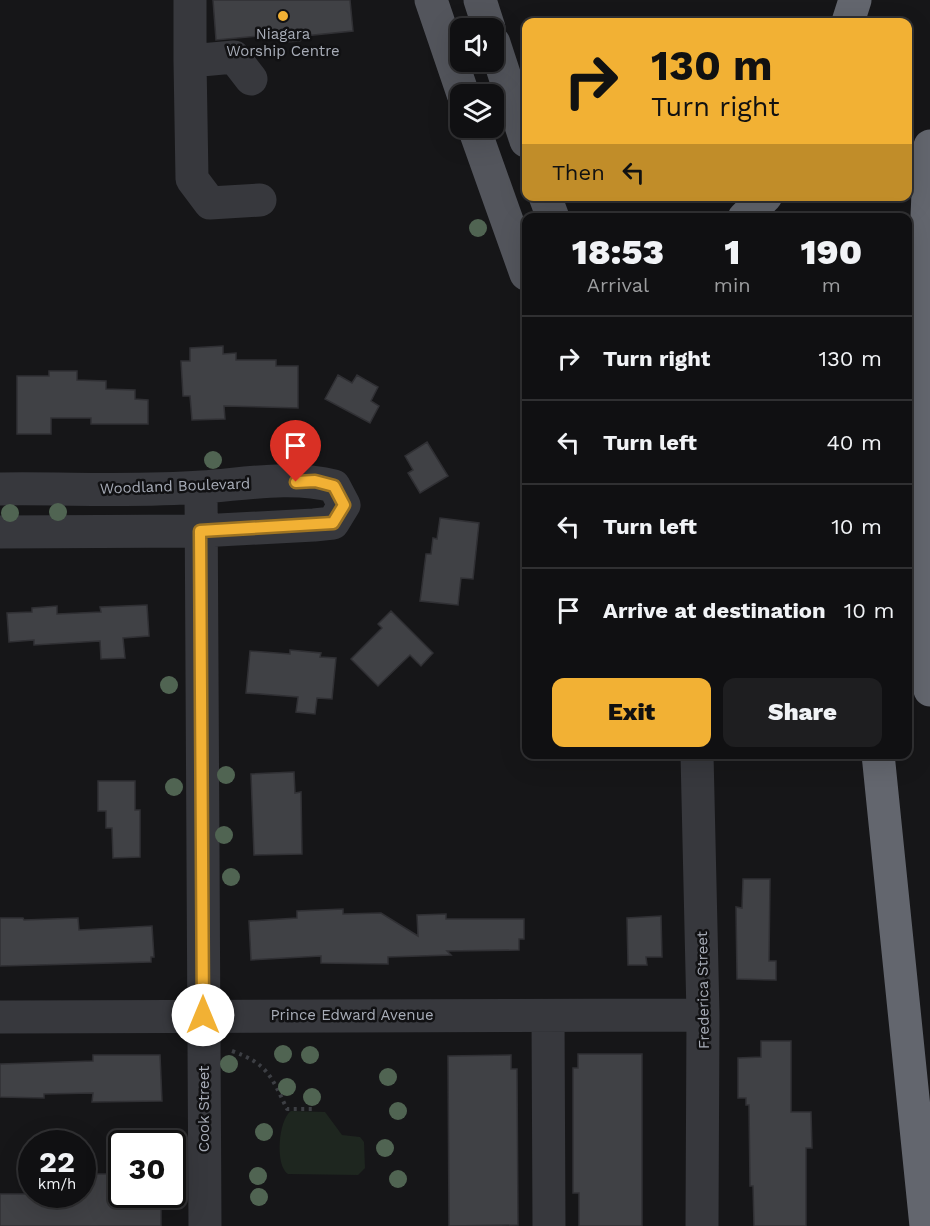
<!DOCTYPE html>
<style>
body{margin:0;font-family:"Work Sans",sans-serif;background:#1e1e20;color:#f1f3f6;height:100vh;display:flex;flex-direction:column;font-size:22px;white-space:nowrap}
*{box-sizing:border-box;margin:0}
p{font-size:20px;color:#9c9d9f}
.icon{flex:none;width:33px;height:33px;fill:none;stroke:currentColor;stroke-width:2;stroke-linecap:round;stroke-linejoin:round}
.map{position:relative;flex:1;overflow:hidden}
.sheet{position:absolute;left:522px;top:213px;width:390px;height:546px;display:flex;flex-direction:column;background:#101012;border-radius:12px;box-shadow:0 6px 24px #0002,0 0 0 2px #303032}
.sheet>*{flex:none}
.hud{position:absolute;left:522px;top:18px;width:390px;height:183px;border-radius:12px;box-shadow:0 6px 24px #0002,0 0 0 2px #303032;background:#f2b134;color:#111;overflow:hidden}
.controls{position:absolute;left:450px;top:18px;display:grid;gap:12px}
.controls a{display:grid;place-items:center;width:54px;height:54px;border-radius:12px;background:#101012;box-shadow:0 6px 24px #0002,0 0 0 2px #303032;font-size:30px}
.speed{position:absolute;left:18px;top:1130px;display:flex;gap:12px;font-size:30px;font-weight:700;text-align:center}
.speed>*{display:grid;place-content:center;width:78px;height:78px;border-radius:50%;background:#101012;box-shadow:0 6px 24px #0002,0 0 0 2px #303032;line-height:1}
.speed small{font-size:15px;font-weight:400}
.speed .limit{border:3px solid #111;border-radius:9px;background:#fff;color:#111}
.pin{position:absolute;display:grid;place-items:center;width:51px;height:51px;color:#fff;margin:-62px -26px;border-radius:50% 50% 50% 0;rotate:-45deg;box-shadow:0 0 6px #0007}
.pin .icon{rotate:45deg}
.me{position:absolute;width:66px;margin:-33px;rotate:0deg;stroke-linejoin:round;filter:drop-shadow(0 0 4px #0008)}
.turn{display:flex;align-items:center;gap:21px;height:126px;padding:0 30px;font-size:27px}
.turn .icon{width:78px;height:78px;stroke-width:2.5}
.turn b{display:block;font-size:42px;line-height:51px}
.then{display:flex;align-items:center;height:57px;padding:0 30px;background:#0003;gap:12px;font-size:22px}
.eta{display:flex;justify-content:space-evenly;align-items:center;height:102px;text-align:center}
.eta b{font-size:36px;font-weight:800;line-height:42px}
.primary-button{display:flex;gap:12px;margin-top:auto;padding:12px 30px}
.primary-button a{flex:1;height:69px;border-radius:12px;background:#f2b134;color:#111;font-size:24px;font-weight:800;line-height:69px;text-align:center}
.primary-button a+a{background:#1e1e20;color:#f1f3f6}
ul{padding:0;list-style:none}
li{display:flex;align-items:center;gap:18px;height:84px;padding:0 30px;border-top:2px solid #303032}
li div{flex:1}
li b{display:block;font-size:22px}
li em{font-style:normal}
.map>svg:first-child{display:block}
.green{fill:#1e261f}
.building{fill:#404145;stroke:#303034;stroke-width:1.5}
.lines{fill:none;stroke-linecap:round;stroke-linejoin:round}
.path{stroke:#3d3f44;stroke-width:4;stroke-dasharray:3 4.5;stroke-linecap:butt}
.minor{stroke:#37383d;stroke-width:33}
.major{stroke:#53555c;stroke-width:33}
.highway{stroke:#63666e;stroke-width:33}
.tree{fill:#506452}
.route-casing{stroke:#9d7322;stroke-width:15}
.route{stroke:#f2b134;stroke-width:10}
.poi-dot{fill:#f2b134;stroke:#111113;stroke-width:2}
.labels{text-anchor:middle;stroke-width:5;stroke-linejoin:round;paint-order:stroke}
.poi-label{font-size:15px;fill:#a8adb8;stroke:#111113}
.street-label{font-size:15px;fill:#a8adb8;stroke:#111113}
</style>
<div class="map">
<svg width="930" height="1226" viewBox="0 0 930 1226">
<rect width="100%" height="100%" fill="#161618"/>
<path class="green" d="M 291,1111 L 325,1112 L 342,1135 L 360,1137 L 364,1142 L 365,1168 L 358,1175 L 288,1174 C 275,1166 278,1120 291,1111 Z"/>
<path class="building" d="M 213,0 L 350,0 L 353,31 L 304,36 L 300,41 L 286,42 L 281,34 L 216,40 Z
M 223,346 L 223,354 L 236,353 L 236,360 L 276,360 L 276,366 L 298,366 L 298,408 L 224,406 L 225,419 L 192,420 L 190,396 L 183,396 L 181,361 L 190,361 L 190,348 Z
M 49,371 L 77,371 L 77,380 L 106,381 L 106,389 L 135,390 L 135,399 L 148,400 L 148,424 L 91,424 L 91,418 L 51,418 L 51,434 L 17,434 L 17,376 L 49,376 Z
M 338,375 L 352,383 L 357,375 L 378,387 L 371,401 L 379,406 L 370,423 L 325,399 Z
M 427,442 L 448,476 L 420,493 L 408,473 L 413,470 L 405,456 Z
M 440,518 L 479,523 L 473,579 L 461,578 L 458,605 L 420,601 L 426,554 L 431,554 L 433,538 L 437,539 Z
M 147,605 L 149,636 L 123,638 L 125,658 L 101,659 L 100,641 L 34,645 L 34,640 L 9,642 L 7,613 L 32,612 L 32,608 L 57,606 L 57,614 L 101,612 L 100,607 Z
M 391,611 L 433,653 L 421,666 L 410,655 L 378,686 L 351,659 L 382,628 L 378,624 Z
M 290,650 L 321,653 L 320,657 L 336,658 L 332,699 L 317,698 L 315,714 L 296,712 L 298,697 L 246,693 L 250,651 L 290,654 Z
M 294,772 L 295,793 L 301,792 L 302,854 L 254,855 L 251,774 Z
M 98,781 L 135,781 L 135,810 L 140,810 L 140,857 L 113,858 L 112,828 L 106,828 L 106,811 L 98,811 Z
M 743,879 L 770,879 L 769,961 L 776,961 L 776,980 L 737,979 L 736,907 L 742,908 Z
M 343,909 L 343,914 L 381,913 L 418,936 L 417,915 L 446,914 L 446,919 L 524,919 L 524,939 L 519,939 L 519,950 L 447,951 L 451,955 L 388,957 L 388,964 L 321,963 L 321,956 L 251,960 L 249,921 L 297,918 L 297,911 Z
M 661,916 L 662,957 L 646,957 L 647,965 L 628,965 L 627,918 Z
M 0,918 L 23,918 L 24,920 L 78,918 L 79,930 L 152,926 L 154,957 L 151,957 L 151,962 L 0,966 Z
M 761,1041 L 791,1041 L 791,1112 L 811,1112 L 812,1148 L 806,1148 L 806,1226 L 754,1226 L 753,1186 L 750,1186 L 749,1105 L 746,1105 L 746,1098 L 738,1098 L 738,1058 L 761,1057 Z
M 578,1054 L 642,1054 L 642,1226 L 579,1226 L 579,1193 L 573,1193 L 573,1068 L 578,1068 Z
M 93,1055 L 160,1055 L 162,1101 L 92,1102 L 93,1093 L 44,1094 L 44,1098 L 0,1097 L 0,1064 L 93,1061 Z
M 511,1055 L 511,1069 L 517,1069 L 518,1225 L 449,1226 L 448,1056 Z
M 82,1174 L 118,1174 L 121,1198 L 161,1198 L 161,1226 L 0,1226 L 0,1194 L 82,1194 Z"/>
<g class="lines">
<path class="path" d="M 232,1051 C 268,1064 271,1076 287,1109 L 312,1109"/>
<path class="minor" d="M 190,61 L 190,0
M 251,79 L 234,57 L 190,61 L 192,179 L 210,203 L 260,200
M 201,487 L 205,1226
M 0,489 C 67,488 135,492 202,487 C 245,484 292,475 334,486 L 344,505 L 333,523 L 314,525 L 200,531 L 0,532
M 697,754 L 703,1015 L 702,1226
M 548,1016 L 549,1226
M 0,1017 L 703,1015"/>
<path class="major" d="M 431,0 L 463,94
M 480,0 L 489,28
M 494,43 L 526,141
M 474,128 L 526,274
M 545,196 L 553,218"/>
<path class="highway" d="M 848,22 L 855,0
M 930,146 L 920,380 L 930,690
M 744,218 L 766,196
M 878,754 L 926,1226"/>
</g>
<g class="tree">
<circle cx="478" cy="228" r="9"/>
<circle cx="213" cy="460" r="9"/>
<circle cx="58" cy="512" r="9"/>
<circle cx="10" cy="513" r="9"/>
<circle cx="169" cy="685" r="9"/>
<circle cx="226" cy="775" r="9"/>
<circle cx="174" cy="787" r="9"/>
<circle cx="224" cy="835" r="9"/>
<circle cx="231" cy="877" r="9"/>
<circle cx="283" cy="1054" r="9"/>
<circle cx="310" cy="1055" r="9"/>
<circle cx="229" cy="1064" r="9"/>
<circle cx="388" cy="1077" r="9"/>
<circle cx="287" cy="1087" r="9"/>
<circle cx="312" cy="1097" r="9"/>
<circle cx="398" cy="1111" r="9"/>
<circle cx="264" cy="1132" r="9"/>
<circle cx="385" cy="1148" r="9"/>
<circle cx="258" cy="1176" r="9"/>
<circle cx="398" cy="1179" r="9"/>
<circle cx="259" cy="1197" r="9"/>
</g>
<g class="lines">
<g class="route-casing">
<path id="route" d="M 203,1015 L 200,531 L 333,523 L 344,505 L 334,486 L 315,481 L 296,482"/>
</g>
<use href="#route" class="route"/>
</g>
<circle class="poi-dot" cx="283" cy="16" r="6"/>
<g class="labels">
<g class="poi-label">
<text x="283" y="39">Niagara<tspan x="283" dy="17">Worship Centre</tspan></text>
</g>
<g class="street-label">
<text transform="translate(175 486) rotate(-2)" y="5">Woodland Boulevard</text>
<text transform="translate(703 990) rotate(-91)" y="5">Frederica Street</text>
<text x="352" y="1020">Prince Edward Avenue</text>
<text transform="translate(204 1109) rotate(-90)" y="5">Cook Street</text>
</g>
</g>
</svg>
<div class="controls">
<a><svg class="icon" aria-label="sound" viewBox="0 0 24 24"><path d="M4 9h4l5-4v14l-5-4H4zM17 9q2 3 0 6"/></svg></a>
<a><svg class="icon" aria-label="layers" viewBox="0 0 24 24"><path d="M12 4l9 5-9 5-9-5zM3 14l9 5 9-5"/></svg></a>
</div>
<div class="speed"><div>22<small>km/h</small></div><div class="limit">30</div></div>
<div class="pin" style="left:296px;top:482px;background:#d93025"><svg class="icon" aria-label="arrive" viewBox="0 0 24 24"><path d="M6 21V4h12l-3 4 3 4H6"/></svg></div>
<svg class="me" style="left:203px;top:1015px" viewBox="-20 -20 40 40"><circle r="19" fill="#fff"/><path d="M0-13L10 11 0 6-10 11z" fill="#f2b134"/></svg>
<div class="hud">
<div class="turn"><svg class="icon" aria-label="right" viewBox="0 0 24 24"><path d="M7 20v-9h11M14 6l5 5-5 5"/></svg><div><b>130 m</b>Turn right</div></div>
<div class="then">Then<svg class="icon" aria-label="left" viewBox="0 0 24 24"><path d="M17 20v-9H6M10 6l-5 5 5 5"/></svg></div>
</div>
<section class="sheet">
<div class="eta">
<div><b>18:53</b><p>Arrival</p></div>
<div><b>1</b><p>min</p></div>
<div><b>190</b><p>m</p></div>
</div>
<ul>
<li><svg class="icon" aria-label="right" viewBox="0 0 24 24"><path d="M7 20v-9h11M14 6l5 5-5 5"/></svg><div><b>Turn right</b></div><em>130 m</em></li>
<li><svg class="icon" aria-label="left" viewBox="0 0 24 24"><path d="M17 20v-9H6M10 6l-5 5 5 5"/></svg><div><b>Turn left</b></div><em>40 m</em></li>
<li><svg class="icon" aria-label="left" viewBox="0 0 24 24"><path d="M17 20v-9H6M10 6l-5 5 5 5"/></svg><div><b>Turn left</b></div><em>10 m</em></li>
<li><svg class="icon" aria-label="arrive" viewBox="0 0 24 24"><path d="M6 21V4h12l-3 4 3 4H6"/></svg><div><b>Arrive at destination</b></div><em>10 m</em></li>
</ul>
<div class="primary-button"><a>Exit</a><a>Share</a></div>
</section>
</div>
